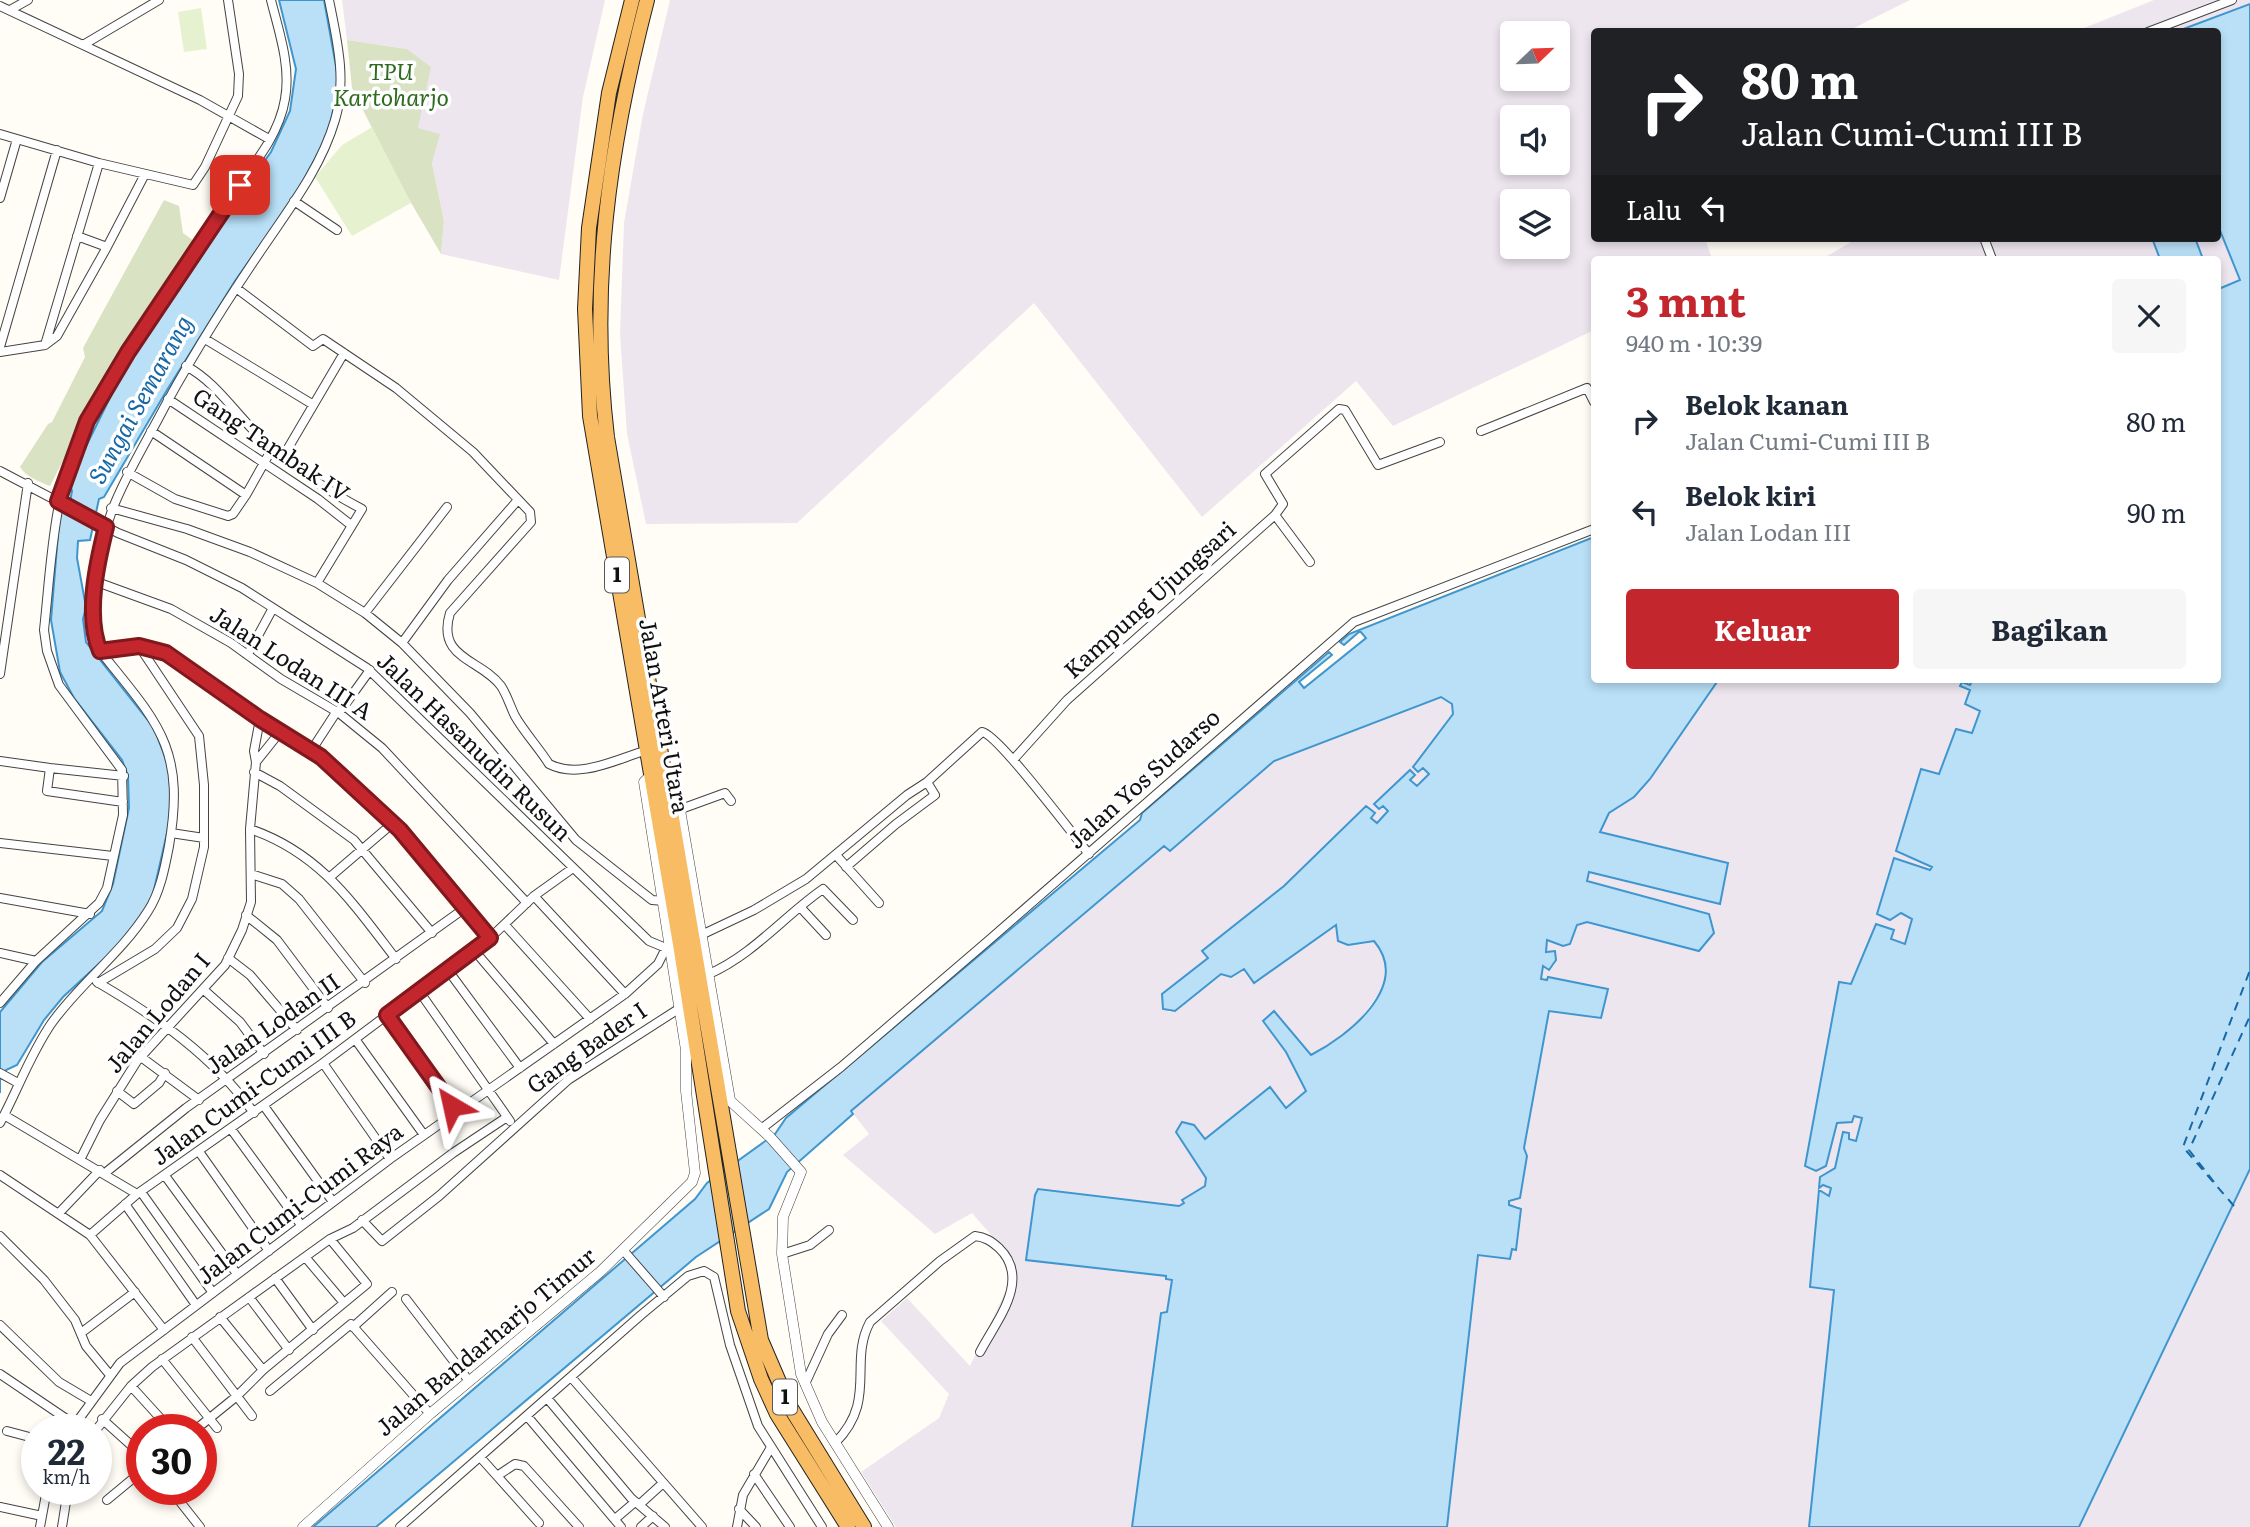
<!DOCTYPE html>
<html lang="id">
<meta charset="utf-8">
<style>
body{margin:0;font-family:Literata,serif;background:#f6f6f7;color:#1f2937;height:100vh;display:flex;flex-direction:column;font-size:26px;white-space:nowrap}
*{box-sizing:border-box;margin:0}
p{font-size:23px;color:#747a83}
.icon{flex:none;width:38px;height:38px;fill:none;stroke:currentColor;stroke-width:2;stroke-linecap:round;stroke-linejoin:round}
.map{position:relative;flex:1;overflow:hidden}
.side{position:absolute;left:1591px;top:256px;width:630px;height:427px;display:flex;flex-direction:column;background:#fff;border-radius:7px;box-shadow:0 4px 10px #0003}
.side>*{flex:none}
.guide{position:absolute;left:1591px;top:28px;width:630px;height:214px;border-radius:7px;box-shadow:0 4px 10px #0003;background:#202124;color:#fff;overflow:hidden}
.needle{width:46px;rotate:67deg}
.buttons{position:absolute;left:1500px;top:21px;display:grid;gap:14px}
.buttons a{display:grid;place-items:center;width:70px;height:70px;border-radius:7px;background:#fff;box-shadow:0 4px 10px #0003;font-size:35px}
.speed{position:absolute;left:21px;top:1414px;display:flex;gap:14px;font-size:35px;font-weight:700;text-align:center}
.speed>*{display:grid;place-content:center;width:91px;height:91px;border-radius:50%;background:#fff;box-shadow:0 4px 10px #0003;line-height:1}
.speed small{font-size:18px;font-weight:400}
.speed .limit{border:10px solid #d22;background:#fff;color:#111}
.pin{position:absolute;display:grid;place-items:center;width:60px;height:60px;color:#fff;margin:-30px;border-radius:14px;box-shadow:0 4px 10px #0006}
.me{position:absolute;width:77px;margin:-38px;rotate:324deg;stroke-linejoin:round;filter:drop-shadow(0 0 5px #0008)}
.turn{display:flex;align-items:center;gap:24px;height:147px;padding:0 35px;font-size:32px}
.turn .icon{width:91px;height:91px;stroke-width:2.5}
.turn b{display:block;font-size:49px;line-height:60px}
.then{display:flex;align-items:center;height:66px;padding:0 35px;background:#0003;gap:14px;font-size:26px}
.round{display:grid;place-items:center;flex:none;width:74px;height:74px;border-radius:7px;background:#f6f6f7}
.headline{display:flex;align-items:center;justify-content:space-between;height:119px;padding:0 35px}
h1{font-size:42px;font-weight:700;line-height:52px;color:#c4262e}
.primary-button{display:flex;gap:14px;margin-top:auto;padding:14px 35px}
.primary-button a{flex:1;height:80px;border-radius:7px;background:#c4262e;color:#fff;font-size:28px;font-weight:700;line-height:80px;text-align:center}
.primary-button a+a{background:#f6f6f7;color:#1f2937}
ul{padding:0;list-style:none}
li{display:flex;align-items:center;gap:21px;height:91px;padding:0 35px}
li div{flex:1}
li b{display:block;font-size:26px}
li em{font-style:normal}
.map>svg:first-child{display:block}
.industrial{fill:#eee6ef;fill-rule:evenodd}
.cemetery{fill:#d9e3c4}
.pitch{fill:#e6f2cf}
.water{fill:#b9e0f7;stroke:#3f96cf;stroke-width:2}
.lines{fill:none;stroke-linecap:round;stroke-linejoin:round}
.ferry{stroke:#1768a6;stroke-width:2;stroke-dasharray:9 7;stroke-linecap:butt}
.minor-casing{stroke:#444;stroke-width:10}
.tertiary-casing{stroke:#444;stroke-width:11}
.trunk-casing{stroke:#222;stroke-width:16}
.minor{stroke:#fff;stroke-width:8}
.tertiary{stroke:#fff;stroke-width:10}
.trunk{stroke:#f7bc64;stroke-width:14}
.route-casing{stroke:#7f191e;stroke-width:18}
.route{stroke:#c4262e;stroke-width:12}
.labels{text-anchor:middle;stroke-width:7;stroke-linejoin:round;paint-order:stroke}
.shield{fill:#fff;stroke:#585858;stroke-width:2}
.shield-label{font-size:21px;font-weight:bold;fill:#111}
.park-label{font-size:23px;font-style:italic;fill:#2f6b1f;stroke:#fff}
.street-label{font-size:23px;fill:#111;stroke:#fff}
.water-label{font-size:24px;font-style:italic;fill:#1768a6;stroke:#fff}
</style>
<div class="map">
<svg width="2250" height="1527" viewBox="0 0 2250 1527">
<rect width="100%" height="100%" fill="#fffdf5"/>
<path class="industrial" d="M 342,0 L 605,0 L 583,97 L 559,280 L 441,254 L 444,221 L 432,163 L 439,134 L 418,129 L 407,49 L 347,40 Z
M 670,0 L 1910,0 L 1848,31 L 1594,32 L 1594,238 L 1705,238 L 1712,259 L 1594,259 L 1594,330 L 1393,426 L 1356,381 L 1202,517 L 1034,303 L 797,523 L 646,524 L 627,434 L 620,334 L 624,223 L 643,114 ZM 1512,33 L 1558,33 L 1558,79 L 1512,79 ZM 1512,117 L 1558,117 L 1558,163 L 1512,163 ZM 1512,201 L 1558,201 L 1558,247 L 1512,247 Z
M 2154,0 L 2250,0 L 2250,4 L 2178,31 L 2074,32 Z
M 2217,223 L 2240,280 L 2221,288 L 2217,285 L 2217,259 L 1822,259 L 1858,238 L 2217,238 Z
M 1719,679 L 1973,679 L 1966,704 L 1980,710 L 1971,734 L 1956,729 L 1939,774 L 1921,769 L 1897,852 L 1932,867 L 1930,870 L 1894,858 L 1877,914 L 1890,920 L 1901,913 L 1912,919 L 1905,944 L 1891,939 L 1876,924 L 1851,984 L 1839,982 L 1806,1166 L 1837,1122 L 1854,1115 L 1862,1118 L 1856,1141 L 1843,1132 L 1835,1168 L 1823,1185 L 1831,1187 L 1829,1196 L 1821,1193 L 1810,1287 L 1834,1289 L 1809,1527 L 1447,1527 L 1478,1255 L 1509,1259 L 1512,1249 L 1516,1249 L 1519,1206 L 1509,1205 L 1509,1201 L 1520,1198 L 1527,1156 L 1524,1148 L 1549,1011 L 1608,989 L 1549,977 L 1547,980 L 1541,979 L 1543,966 L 1554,966 L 1556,960 L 1556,955 L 1546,952 L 1547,939 L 1563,946 L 1570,944 L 1577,925 L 1587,922 L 1699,951 L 1708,914 L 1587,881 L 1590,872 L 1719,904 L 1728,863 L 1600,832 L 1610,813 L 1634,797 L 1650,779 Z
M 1441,697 L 1452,704 L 1453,714 L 1413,767 L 1423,768 L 1429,774 L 1417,787 L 1410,780 L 1414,775 L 1409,770 L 1374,804 L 1379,809 L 1383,805 L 1389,811 L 1377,824 L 1371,818 L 1375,813 L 1366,806 L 1284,886 L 1203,950 L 1208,958 L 1168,1012 L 1175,1011 L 1221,974 L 1244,969 L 1255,982 L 1336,925 L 1336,933 L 1374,941 L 1385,956 L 1384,987 L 1361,1018 L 1327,1047 L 1310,1055 L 1275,1012 L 1263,1021 L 1286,1052 L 1306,1091 L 1286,1108 L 1270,1088 L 1204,1139 L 1191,1155 L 1206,1178 L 1205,1186 L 1183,1200 L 1184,1203 L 1179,1207 L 1039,1189 L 1172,1279 L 1167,1312 L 1161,1313 L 1132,1527 L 896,1527 L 861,1472 L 939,1418 L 949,1394 L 881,1321 L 907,1298 L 970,1366 L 1012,1278 L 1011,1258 L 972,1213 L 935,1234 L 843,1155 L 869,1134 L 851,1111 L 1164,846 L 1170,850 L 1274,761 Z
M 2250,1169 L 2250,1527 L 2079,1527 L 2219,1237 Z"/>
<path class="cemetery" d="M 347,40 L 407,49 L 431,67 L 418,128 L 440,134 L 432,163 L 444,221 L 441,254 L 400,184 L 352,88 Z
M 164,200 L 179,206 L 183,233 L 194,241 L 106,377 L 50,486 C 40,482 26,477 20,467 L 48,424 L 52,422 L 85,357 L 83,348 Z"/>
<path class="pitch" d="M 201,8 L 207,49 L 184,52 L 178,12 Z
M 372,127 L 411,203 L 352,236 L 315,177 L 342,145 Z"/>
<path class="water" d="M 279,0 L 324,0 L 339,83 L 330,125 L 322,146 L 295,196 L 235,281 L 167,390 L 104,497 L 99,499 L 90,540 L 78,541 L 77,558 L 86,607 L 83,619 L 86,642 L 154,728 L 173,778 L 170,820 L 150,907 L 128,937 L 63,997 L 44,1020 L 17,1065 L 6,1070 L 0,1080 L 0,1093 L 0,1012 L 42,962 L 102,911 L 113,884 L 129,808 L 128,776 L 122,760 L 74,698 L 60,672 L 51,620 L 60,510 L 69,508 L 72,491 L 69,481 L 126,365 L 161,304 L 271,152 L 290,111 L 296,69 Z
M 2250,4 L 2250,1169 L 2079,1527 L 1809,1527 L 1834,1290 L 1810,1287 L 1819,1190 L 1829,1196 L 1831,1188 L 1823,1185 L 1819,1188 L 1820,1177 L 1835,1168 L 1843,1132 L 1849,1133 L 1849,1139 L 1856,1141 L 1862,1118 L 1854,1116 L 1852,1122 L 1837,1123 L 1826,1166 L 1816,1171 L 1805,1166 L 1839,982 L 1851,984 L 1876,924 L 1894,930 L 1891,939 L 1905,944 L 1912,919 L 1901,913 L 1890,920 L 1877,914 L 1894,858 L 1930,870 L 1932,867 L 1896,851 L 1921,769 L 1939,774 L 1956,729 L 1972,733 L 1980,711 L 1965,704 L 1970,690 L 1960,686 L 1962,682 L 1970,685 L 1973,679 L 2217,679 L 2217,285 L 2221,288 L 2240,280 L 2217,223 L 2217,32 L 2178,31 Z
M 2152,238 L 2195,238 L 2203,259 L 2160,259 Z
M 1594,537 L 1594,679 L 1719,679 L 1650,779 L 1634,797 L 1609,813 L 1600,832 L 1728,863 L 1720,904 L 1589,872 L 1587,881 L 1709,914 L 1714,933 L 1699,951 L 1587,922 L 1577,925 L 1570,944 L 1563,946 L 1547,940 L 1546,952 L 1555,951 L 1556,960 L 1549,970 L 1543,966 L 1541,979 L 1547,980 L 1548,977 L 1608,989 L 1601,1018 L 1549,1011 L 1524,1148 L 1527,1156 L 1520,1198 L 1509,1201 L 1509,1205 L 1521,1209 L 1516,1250 L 1512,1249 L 1510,1259 L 1478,1255 L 1447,1527 L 1132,1527 L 1161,1313 L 1167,1312 L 1172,1280 L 1166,1279 L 1166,1276 L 1026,1260 L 1035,1195 L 1038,1189 L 1179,1206 L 1184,1203 L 1182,1200 L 1205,1186 L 1206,1178 L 1176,1132 L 1182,1122 L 1194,1125 L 1205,1139 L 1270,1087 L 1286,1108 L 1306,1091 L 1286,1052 L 1263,1021 L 1274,1011 L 1311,1055 C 1348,1036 1412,986 1374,941 L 1348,945 L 1338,941 L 1336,925 L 1254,983 L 1244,969 L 1231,977 L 1221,974 L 1175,1011 L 1163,1009 L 1162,994 L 1208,958 L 1202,951 L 1284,886 L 1366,806 L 1375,813 L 1371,818 L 1377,823 L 1388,811 L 1383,806 L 1379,809 L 1374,804 L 1410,770 L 1415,775 L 1410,780 L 1417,786 L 1429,774 L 1423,768 L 1418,772 L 1413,767 L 1453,714 L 1452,704 L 1441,697 L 1274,761 L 1170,851 L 1164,846 L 851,1111 L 853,1114 L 787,1172 L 769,1209 L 696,1257 L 376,1527 L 313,1527 L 695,1199 L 707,1183 L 775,1134 L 786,1118 L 1140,820 L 1142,813 L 1329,652 L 1332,655 L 1299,682 L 1304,688 L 1366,638 L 1360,631 L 1344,645 L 1340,642 L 1349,634 Z"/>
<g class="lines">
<path class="ferry" d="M 2214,1182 L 2189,1150 L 2250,1016
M 2234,1206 L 2183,1147 L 2250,970"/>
<g class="minor-casing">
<path id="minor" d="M 0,6 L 200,100 L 269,139
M 10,10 L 28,0
M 2148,32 L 2232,0
M 83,45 L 159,0
M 0,134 L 99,163 L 193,185 L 205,167 L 238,96 L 239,74 L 228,0
M 0,198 L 17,139
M 294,201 L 337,230
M 1984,238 L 1992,259
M 107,247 L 145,174
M 236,288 L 313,346 L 323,339 L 396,388 L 473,452 L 530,512 L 531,522 L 450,613 C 436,659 481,659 501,686 C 507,695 510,706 515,716 C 524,732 539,748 549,764 C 580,780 618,758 648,750
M 205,339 L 312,404
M 45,345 L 57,336 L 107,247 L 77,236
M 0,347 L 57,150
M 0,352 L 45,345 L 99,163
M 186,366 C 216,382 235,413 260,437 C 289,464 327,491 362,509 L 317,583
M 168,399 L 318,499 L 351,525
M 151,431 L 246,495 L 273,447
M 1481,431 L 1587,388 L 1594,402
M 284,455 L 344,353
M 0,471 L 118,533 L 186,560 L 242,588 L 367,668 L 649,941 L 666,948 L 674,946
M 127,472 L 175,499 L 228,516 L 233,514 L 246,495
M 111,508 L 187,529 L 250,552 L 317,583 L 365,613 L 402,643 L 470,713 L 576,840 L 652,900 L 664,901
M 1275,515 L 1283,504 L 1265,474 L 1339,409 L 1345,410 L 1378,465 L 1440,442
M 97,582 L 171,609 L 231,643 L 281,679 L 339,713 L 382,748 L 527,903
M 365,613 L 447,507
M 402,643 L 448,580 L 517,501
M 100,651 L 139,646 L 166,653 L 260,719 L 321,757 L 400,830 L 490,938
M 248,654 L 273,608
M 0,674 L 28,483
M 339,713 L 370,670
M 311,751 L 337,711
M 1013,760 L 1067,700 L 1275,515 L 1310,562
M 0,761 L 50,768 L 47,791 L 123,802
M 256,762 L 280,732
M 50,768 L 124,776
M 254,772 L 280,786 L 354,840 L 432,933
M 681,809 L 725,793 L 731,801
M 250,829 C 320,853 352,902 396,959
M 171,833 L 204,838
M 0,843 L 113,856
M 836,855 L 879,903
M 846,867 L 896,824 L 935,795 L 927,782
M 251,874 L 282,884 L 299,899 L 365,983
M 330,877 L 393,823
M 534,896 L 625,994
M 0,898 L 90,914
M 801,908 L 826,935
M 246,915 L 277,940 L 328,1008
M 505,925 L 590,1019
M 699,936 L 754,910 L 806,879 L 907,795 L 927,782 L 982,732 C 998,734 1073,835 1089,854
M 473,949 L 554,1044
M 0,953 L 36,961
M 228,958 L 250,975 L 297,1030
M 447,969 L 520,1068
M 709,974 C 754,954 784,916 823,889 L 853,920
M 97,982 C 157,1017 213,1056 254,1113
M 98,983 L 155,949 L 177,928 L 192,899 L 204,847 L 204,785 L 199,736 L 139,646
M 204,990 L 240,1022 L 264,1054
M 419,991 L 510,1121
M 0,1003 L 36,961 L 99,903 L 107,888 L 123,815 L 122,770 L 59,685 L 47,651 L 44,630 C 52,556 53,486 88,419 C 128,343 180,270 228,200 C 250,169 279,137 285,99 C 291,66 279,32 271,0
M 387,1015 L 456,1113
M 355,1039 L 424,1135
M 141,1057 L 199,1100
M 323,1063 L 390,1159
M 0,1073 L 18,1083
M 117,1091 L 134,1104 L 159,1083 L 165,1073
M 264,1106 L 333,1202
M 4,1115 L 137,1194
M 0,1123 C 18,1089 30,1055 51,1024 C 80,983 121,954 148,911 C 160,893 165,867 169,846 C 186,748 158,723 100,651 C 92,631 95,610 96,588 C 100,518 125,480 157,421 C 188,362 224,305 262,249 C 289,209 321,168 335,120 C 347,80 337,40 329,0
M 231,1129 L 301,1225
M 761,1129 L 841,1067 L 989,940 L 1354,622 L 1594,529
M 200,1153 L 269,1251
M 80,1160 L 100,1120 L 137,1061 L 225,965 L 242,930 L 251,902 L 250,829 L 256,762 L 254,751 L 260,719
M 105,1173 L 186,1108 L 465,908
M 0,1175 L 90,1235 L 164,1330
M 166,1177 L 237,1274
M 141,1192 L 213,1293
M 125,1204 L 196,1305
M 59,1213 L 100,1170
M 362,1220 L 382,1241 L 439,1196 L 568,1080 L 680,1008
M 90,1235 L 137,1194 L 323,1063 L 490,938 L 534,896 L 573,868
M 0,1236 L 44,1280 L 75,1320 L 86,1346 L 110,1375
M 623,1250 L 664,1297
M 782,1254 L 810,1245 L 829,1230
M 306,1258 L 344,1303
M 275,1278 L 313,1330
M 249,1297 L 289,1350
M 406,1299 L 469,1381
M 0,1325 L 59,1382 L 91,1401
M 353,1327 L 392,1292
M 81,1333 L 135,1292
M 192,1337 L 252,1416
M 162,1359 L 217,1428
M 263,1370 L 367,1284 L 330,1239
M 0,1374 L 74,1424
M 571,1377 L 702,1527
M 805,1384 L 828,1334 L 842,1315
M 131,1386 L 171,1430
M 270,1391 L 351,1324 L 430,1414
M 547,1398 L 631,1498 L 665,1527
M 527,1416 L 621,1527
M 102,1419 L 142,1455
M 71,1430 L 120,1363 L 390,1159 L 625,994 L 658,964 L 666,948
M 96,1430 L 131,1386 L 152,1367 L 330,1239 L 353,1228 L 453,1153 L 507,1117
M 195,1430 L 237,1396 L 263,1370 L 220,1317
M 7,1431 L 37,1439
M 835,1443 C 878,1400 848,1363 870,1322 L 940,1261 L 975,1236 C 985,1237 991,1241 999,1248 C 1032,1280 996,1321 980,1352
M 480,1457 L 539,1523
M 754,1474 L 790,1527
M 497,1476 L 515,1464 L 524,1466 L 579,1527
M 170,1489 L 200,1527
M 107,1500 L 142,1471
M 640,1504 L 662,1484
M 0,1507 L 42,1516
M 739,1509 L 756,1527
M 615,1519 L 635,1502
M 40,1527 L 47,1489
M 62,1527 L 68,1489
M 400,1527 L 641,1315 L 688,1276 L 704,1271 L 714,1277 L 730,1345 L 758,1426 L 822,1527
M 641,1527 L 653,1516
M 737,1527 L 743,1495 L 770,1449"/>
</g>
<g class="tertiary-casing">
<path id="tertiary" d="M 726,1097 L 770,1137 L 801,1172 L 783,1217 L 782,1254 L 801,1374 L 822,1422 L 888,1527
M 303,1527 L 430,1414 L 600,1272 L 692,1182 L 695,1173 L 686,1091 L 686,1050 L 644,782 L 652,774 L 671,773 L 675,781 L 730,1100"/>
</g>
<g class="trunk-casing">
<path id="trunk" d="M 632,0 L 609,93 L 589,228 L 585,309 L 590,416 L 680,944 L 738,1311 L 761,1379 L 777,1414 L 848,1527
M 647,0 C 609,147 589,285 607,437 L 761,1340 L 789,1405 L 864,1527"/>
</g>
<use href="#minor" class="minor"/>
<use href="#tertiary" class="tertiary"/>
<use href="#trunk" class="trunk"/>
</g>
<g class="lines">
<g class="route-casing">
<path id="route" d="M 240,185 L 128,352 L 87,421 L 58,501 L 106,527 C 97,563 85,616 100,651 L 139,646 L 166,653 L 260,719 L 321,757 L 400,830 L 490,938 L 387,1015 L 452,1106"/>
</g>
<use href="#route" class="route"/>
</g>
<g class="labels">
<g class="shield">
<rect x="605" y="557.5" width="24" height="35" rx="5"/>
<rect x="773" y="1379.5" width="24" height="35" rx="5"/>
</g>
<g class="shield-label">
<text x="617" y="582">1</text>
<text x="785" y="1404">1</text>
</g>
<g class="park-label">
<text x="391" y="80">TPU<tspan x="391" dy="26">Kartoharjo</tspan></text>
</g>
<g class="street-label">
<text transform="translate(271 445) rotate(34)" y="8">Gang Tambak IV</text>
<text transform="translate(1150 600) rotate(-42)" y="8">Kampung Ujungsari</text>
<text transform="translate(291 663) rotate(33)" y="8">Jalan Lodan III A</text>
<text transform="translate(664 716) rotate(80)" y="8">Jalan Arteri Utara</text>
<text transform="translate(474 747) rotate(44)" y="8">Jalan Hasanudin Rusun</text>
<text transform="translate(1144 779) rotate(-42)" y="8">Jalan Yos Sudarso</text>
<text transform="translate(158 1013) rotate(-50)" y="8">Jalan Lodan I</text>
<text transform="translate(273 1024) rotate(-35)" y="8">Jalan Lodan II</text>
<text transform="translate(587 1048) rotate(-35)" y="8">Gang Bader I</text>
<text transform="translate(254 1088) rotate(-36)" y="8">Jalan Cumi-Cumi III B</text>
<text transform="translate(300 1204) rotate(-37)" y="8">Jalan Cumi-Cumi Raya</text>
<text transform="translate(486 1342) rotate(-40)" y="8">Jalan Bandarharjo Timur</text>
</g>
<g class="water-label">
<text transform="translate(141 400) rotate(-61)" y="8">Sungai Semarang</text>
</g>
</g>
</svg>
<div class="buttons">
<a><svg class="needle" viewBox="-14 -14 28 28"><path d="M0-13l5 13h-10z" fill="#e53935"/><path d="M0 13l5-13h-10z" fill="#747a83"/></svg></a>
<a><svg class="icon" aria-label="sound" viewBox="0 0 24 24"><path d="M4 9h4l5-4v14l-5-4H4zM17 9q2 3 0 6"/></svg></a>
<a><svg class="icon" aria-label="layers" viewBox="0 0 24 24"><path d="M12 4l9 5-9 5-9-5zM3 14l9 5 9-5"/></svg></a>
</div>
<div class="speed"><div>22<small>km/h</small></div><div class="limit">30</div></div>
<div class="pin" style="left:240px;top:185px;background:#d93025"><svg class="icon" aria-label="arrive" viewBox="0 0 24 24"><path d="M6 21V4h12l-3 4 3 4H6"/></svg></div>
<svg class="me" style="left:452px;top:1106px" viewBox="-20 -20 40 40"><path d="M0-17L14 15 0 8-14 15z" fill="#c4262e" stroke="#fff" stroke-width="4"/></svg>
<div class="guide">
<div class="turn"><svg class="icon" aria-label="right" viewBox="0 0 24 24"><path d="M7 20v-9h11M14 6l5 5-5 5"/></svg><div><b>80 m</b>Jalan Cumi-Cumi III B</div></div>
<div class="then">Lalu<svg class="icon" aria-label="left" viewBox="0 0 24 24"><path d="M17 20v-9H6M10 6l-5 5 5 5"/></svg></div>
</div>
<section class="side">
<div class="headline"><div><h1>3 mnt</h1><p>940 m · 10:39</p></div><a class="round"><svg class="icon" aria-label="close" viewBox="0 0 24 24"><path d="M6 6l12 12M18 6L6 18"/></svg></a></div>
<ul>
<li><svg class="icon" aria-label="right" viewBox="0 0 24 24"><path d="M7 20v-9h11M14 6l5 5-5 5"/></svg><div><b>Belok kanan</b><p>Jalan Cumi-Cumi III B</p></div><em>80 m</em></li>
<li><svg class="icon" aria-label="left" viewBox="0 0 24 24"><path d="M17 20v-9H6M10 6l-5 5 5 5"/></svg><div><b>Belok kiri</b><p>Jalan Lodan III</p></div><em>90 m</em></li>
</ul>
<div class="primary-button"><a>Keluar</a><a>Bagikan</a></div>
</section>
</div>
